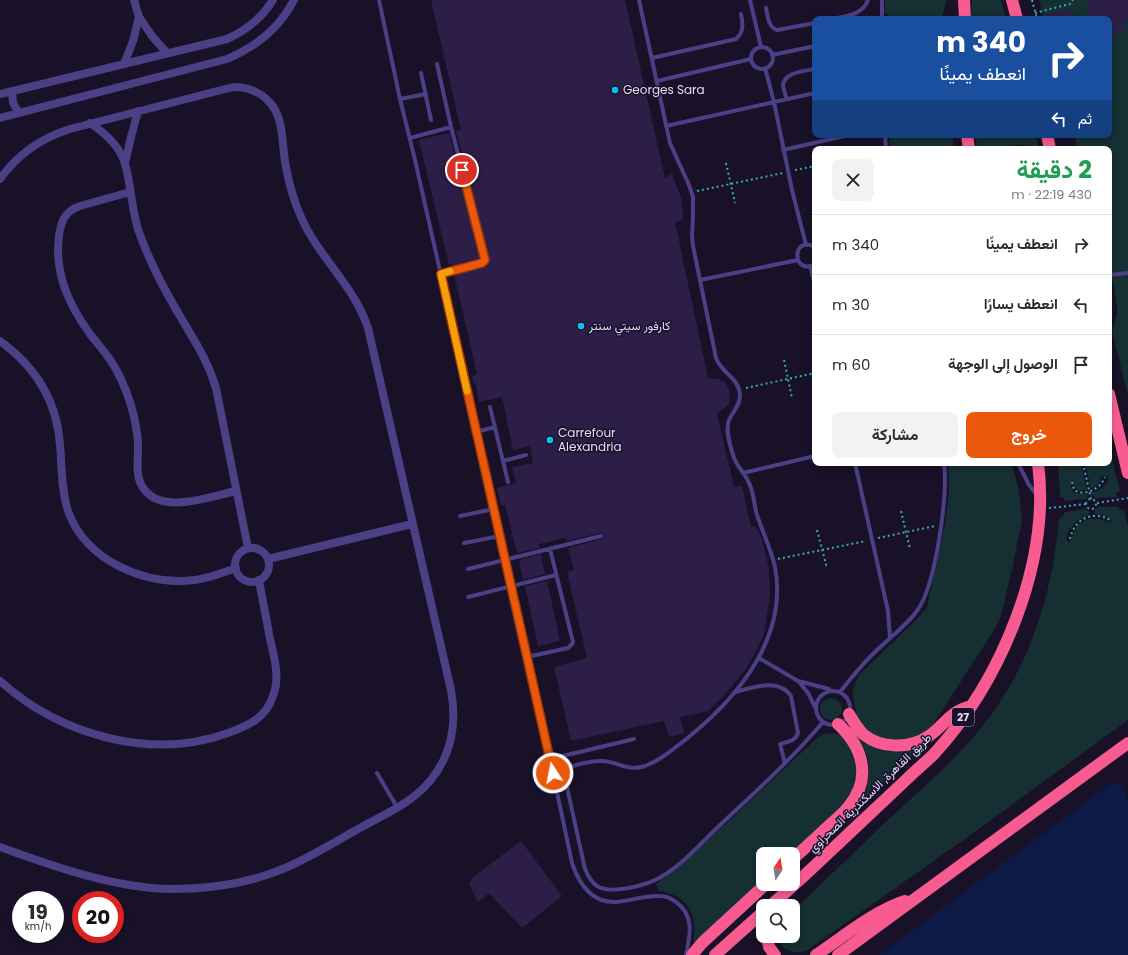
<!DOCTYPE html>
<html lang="ar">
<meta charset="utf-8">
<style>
body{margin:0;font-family:Poppins,Vazirmatn,sans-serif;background:#f2f2f3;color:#2b2b33;direction:rtl;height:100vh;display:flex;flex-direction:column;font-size:15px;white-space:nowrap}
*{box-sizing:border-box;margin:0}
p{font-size:13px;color:#7c7c81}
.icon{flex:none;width:22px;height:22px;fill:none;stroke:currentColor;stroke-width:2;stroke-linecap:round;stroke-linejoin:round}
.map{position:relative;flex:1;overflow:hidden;direction:ltr}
.drawer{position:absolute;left:812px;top:146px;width:300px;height:320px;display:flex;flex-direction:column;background:#fff;border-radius:8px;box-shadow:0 2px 6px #0003;direction:rtl}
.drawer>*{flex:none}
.top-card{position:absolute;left:812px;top:16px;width:300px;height:122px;border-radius:8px;box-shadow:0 2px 6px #0003;direction:rtl;background:#1a4fa0;color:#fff;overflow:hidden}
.needle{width:26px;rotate:12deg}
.fabs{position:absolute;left:756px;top:847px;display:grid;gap:8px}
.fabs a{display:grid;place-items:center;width:44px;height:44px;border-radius:8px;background:#fff;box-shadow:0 2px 6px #0003;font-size:20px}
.speed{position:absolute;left:12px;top:891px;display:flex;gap:8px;font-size:20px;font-weight:700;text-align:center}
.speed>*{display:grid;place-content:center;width:52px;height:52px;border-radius:50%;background:#fff;box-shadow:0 2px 6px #0003;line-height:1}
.speed small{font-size:10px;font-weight:400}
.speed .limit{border:6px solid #d22;background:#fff;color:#111}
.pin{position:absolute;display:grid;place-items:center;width:34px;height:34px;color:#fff;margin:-17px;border:2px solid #fff;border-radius:50%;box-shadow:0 1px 4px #0007}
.me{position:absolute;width:44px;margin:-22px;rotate:349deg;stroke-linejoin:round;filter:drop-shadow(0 0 3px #0008)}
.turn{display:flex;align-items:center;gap:14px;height:84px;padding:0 20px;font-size:18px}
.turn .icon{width:52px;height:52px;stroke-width:2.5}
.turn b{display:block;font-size:28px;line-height:34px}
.then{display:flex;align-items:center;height:38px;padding:0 20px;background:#0003;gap:8px;font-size:15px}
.round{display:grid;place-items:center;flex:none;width:42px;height:42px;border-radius:8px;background:#f2f2f3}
.overview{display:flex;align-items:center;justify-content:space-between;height:68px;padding:0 20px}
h1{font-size:24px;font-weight:700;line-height:30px;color:#1e9e55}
.button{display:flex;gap:8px;margin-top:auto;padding:8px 20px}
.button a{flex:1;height:46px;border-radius:8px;background:#ea580c;color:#fff;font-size:16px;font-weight:700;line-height:46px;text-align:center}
.button a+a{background:#f2f2f3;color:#2b2b33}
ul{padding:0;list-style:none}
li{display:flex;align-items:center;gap:12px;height:60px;padding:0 20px;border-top:1px solid #e1e1e2}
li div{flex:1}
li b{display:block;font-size:15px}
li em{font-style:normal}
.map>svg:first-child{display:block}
.green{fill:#152f32}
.water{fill:#0d1a45}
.building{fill:#2d1e48}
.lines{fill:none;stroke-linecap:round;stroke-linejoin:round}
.path{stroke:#36acb6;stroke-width:2;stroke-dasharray:2 3;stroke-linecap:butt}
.service{stroke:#4b3f85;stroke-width:4}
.minor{stroke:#4b3f85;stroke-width:8}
.motorway{stroke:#f85b90;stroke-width:12}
.route-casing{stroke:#983908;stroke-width:10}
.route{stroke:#ea580c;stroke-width:7}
.slow{stroke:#f59e0b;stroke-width:7}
.poi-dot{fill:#0fbef5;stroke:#181128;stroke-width:1.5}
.labels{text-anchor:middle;stroke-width:3;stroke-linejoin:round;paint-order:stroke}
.shield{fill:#181128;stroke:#a69ebd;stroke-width:1}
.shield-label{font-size:11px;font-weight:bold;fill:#e3dafd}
.poi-label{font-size:12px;fill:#e3dafd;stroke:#181128;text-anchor:start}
.street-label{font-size:12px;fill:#e3dafd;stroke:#181128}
</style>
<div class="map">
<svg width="1128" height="955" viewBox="0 0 1128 955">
<rect width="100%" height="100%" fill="#181128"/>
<path class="green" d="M 885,0 L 946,0 L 942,19 L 893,19 L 885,12 Z
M 972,0 L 1001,0 L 1006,19 L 971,19 Z
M 1039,0 L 1128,0 L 1128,395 L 1112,332 L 1117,315 L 1117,306 L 1114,288 L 1109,267 L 1109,149 L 1078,149 L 1074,135 L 1109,135 L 1109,19 L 1044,19 Z
M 891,135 L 952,135 L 954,149 L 890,149 L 889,142 Z
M 975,135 L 1035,135 L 1039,148 L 1024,145 L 1016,145 L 1005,149 L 977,149 Z
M 1109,448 L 1120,491 L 1116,493 L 1116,497 L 1095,498 L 1090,493 C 1098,491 1108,487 1108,477 L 1106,476 L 1102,476 L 1100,479 L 1101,482 L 1091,489 L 1085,463 L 1109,463 Z
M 948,463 L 1012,463 L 1019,492 L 1022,519 L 1012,569 L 1001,616 L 996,627 L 931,728 L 915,739 L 878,740 L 856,720 C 858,698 845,697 860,674 L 918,618 L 927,607 L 945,524 L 949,493 Z
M 1058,463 L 1081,463 L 1087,490 L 1078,490 L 1074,487 L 1072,481 L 1071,483 L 1071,489 L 1074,493 L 1089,494 L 1087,499 L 1065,501 L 1064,498 L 1060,497 Z
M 1099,507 L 1118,507 L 1120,510 L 1124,510 L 1128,526 L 1128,720 L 972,834 L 806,951 C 793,955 780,950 778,936 L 793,936 L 793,911 C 826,880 858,848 891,817 C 928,783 967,750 996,708 C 1035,651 1053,586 1059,518 L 1063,516 L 1065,512 L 1085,509 L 1090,513 C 1088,516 1086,516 1082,518 C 1073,522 1069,529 1066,539 L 1067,541 L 1070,542 C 1072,538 1073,534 1075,530 C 1079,521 1090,517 1100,519 C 1104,520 1107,523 1111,523 L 1112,520 L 1104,516 L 1094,514 L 1095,509 Z
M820 709a11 11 0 1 1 22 0a11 11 0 1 1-22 0Z
M 851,726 L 868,741 L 923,743 L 925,746 L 860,804 C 872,768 874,758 850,728 Z
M 833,733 L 842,735 L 853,747 L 858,773 L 849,801 L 791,854 L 763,854 L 763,879 L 693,948 C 693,941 695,933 694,926 C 694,906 678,893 659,891 L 656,884 C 679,867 700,847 721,828 C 753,798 785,768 817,738 L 823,734 Z"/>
<path class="water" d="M 1117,783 L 1122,786 L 1128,800 L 1128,955 L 879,955 L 1110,784 Z"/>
<path class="building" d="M 431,0 L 625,0 L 665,178 L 672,174 L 682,200 L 683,220 L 675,222 L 708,378 L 718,379 L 725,382 L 730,391 L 729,404 L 717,414 L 734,487 L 742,486 L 751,527 L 755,526 L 762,539 L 769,569 L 770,598 L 768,609 L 764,634 L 754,655 L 744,672 L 722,698 L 708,711 L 680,717 L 684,733 L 669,737 L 664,721 L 571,741 L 554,667 L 587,658 L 567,572 L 574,570 L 568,548 L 602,539 L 604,536 L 603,533 L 600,533 L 567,541 L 566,538 L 539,544 L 540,548 L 517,553 L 505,505 L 501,506 L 497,488 L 516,483 L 512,467 L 533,463 L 530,446 L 513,450 L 502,397 L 479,402 L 476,384 L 474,385 L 472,376 L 477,374 L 454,274 L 484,266 L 487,264 L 488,257 L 456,131 L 461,130 Z
M 1088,0 L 1128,0 L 1128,22 L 1123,23 L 1124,32 L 1109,36 L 1109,19 L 1090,19 L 1087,9 L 1090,8 Z
M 1069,9 L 1072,19 L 1042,19 L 1042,16 Z
M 449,133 L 481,258 L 481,260 L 452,267 L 451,264 L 449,265 L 419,140 Z
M 541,554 L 545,574 L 523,580 L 519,560 Z
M 547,581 L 560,641 L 538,646 L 525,586 Z
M 521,841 L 562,896 L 522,928 L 489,893 L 478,902 L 469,884 L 472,878 Z"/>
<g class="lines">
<path class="path" d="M 1032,0 L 1037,19
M 1035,13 L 1070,4 L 1073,0
M 726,163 L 735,203
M 795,170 L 815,166
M 697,191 L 783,173
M 784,360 L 792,398
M 746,388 L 815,373
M 1083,463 L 1091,499
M 1072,482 L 1074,490 C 1086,497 1101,488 1105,477
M1086 504a5 5 0 1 1 10 0a5 5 0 1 1-10 0Z
M 1097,503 L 1128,498
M 1049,508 L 1086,504
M 901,511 L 910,549
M 817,530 L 827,568
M 878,538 L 935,526
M 1070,539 C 1074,519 1092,510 1110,520
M 778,559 L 866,541"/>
<path class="service" d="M 379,0 L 400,99 L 415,160 L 550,759 L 572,863 C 579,884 591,903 616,902 C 631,901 645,895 659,896 C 665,896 671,898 676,902 C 695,915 690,936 686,955
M 639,0 L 670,143 L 689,185 L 693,197 L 693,216 L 692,235 L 693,246 L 716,358 C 721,373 739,377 740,395 C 740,406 733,411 729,420 C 725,429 730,445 733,455 C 736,466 745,473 749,483 C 754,493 754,505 757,515 C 763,533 771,549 775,567 C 788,636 740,695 690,736 C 676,747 661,760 645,766 C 627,772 618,761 601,761 C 588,761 575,765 563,769 L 585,869 C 588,876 591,882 597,886 C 612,895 647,885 661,877 C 683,864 700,844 718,827 C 754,793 791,760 823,722
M 750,0 L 761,47
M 882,0 L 882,19
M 766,8 C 768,17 768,27 777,30 L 815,23
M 831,19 C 845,16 862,16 868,0
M751 58a11 11 0 1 1 22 0a11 11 0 1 1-22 0Z
M 772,55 L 815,46
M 652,58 L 736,39 C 744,32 743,24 741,14
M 437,64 L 451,127 L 485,258 L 484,262 L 482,263 L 441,274
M 765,68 L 774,102 L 792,190 L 806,245
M 421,73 L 431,120
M 657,81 L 751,59
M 400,99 L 426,94
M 787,99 C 785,95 784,90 783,86 C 783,72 805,71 815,69
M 666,126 L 815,93
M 885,135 L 886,149
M 410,138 L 451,127
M 783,150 L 849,135
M 815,247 C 791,234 792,277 815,264
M 810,266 L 815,285
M 1109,275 L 1128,273
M 700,280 L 798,260
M 490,407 L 508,482
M 476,432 L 495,427
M 503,461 L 526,455
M 855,463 L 888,611 L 890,638
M 1018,463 L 1029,485 L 1037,495
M 743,473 L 815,456
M 460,516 L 494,509
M 464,543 L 500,536
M 468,569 L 601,536
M 468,597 L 556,575
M 527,657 L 568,648 L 572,644 L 573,642 L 550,549
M 759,658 L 798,681 L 829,689
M 800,683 L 808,693 L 815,707
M816 708a17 17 0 1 1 34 0a17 17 0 1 1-34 0Z
M 736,692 C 753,687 779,678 791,696 L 798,733 C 796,741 787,742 780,744 L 785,763
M 840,692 C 851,678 863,663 876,651 C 889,638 906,626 917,611 C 936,585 948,495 944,463
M 550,759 L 634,739
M 377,773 L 397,807
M 553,773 L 563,769"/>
<path class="minor" d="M 134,0 L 139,17 L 152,36 L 167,53
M 124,64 L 133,41 L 139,17
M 12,91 L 13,103 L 19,113
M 0,94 L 227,39 C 247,30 262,18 273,0
M 0,118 L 227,59 C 256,47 279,29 294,0
M 90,123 C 105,133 120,146 125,164 C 132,187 131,212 140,235 C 149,259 160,282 173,304 C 189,333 206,355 216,388 L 248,548
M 125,163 L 131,137 L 138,111
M 0,179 C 18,154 41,138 70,129 L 233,87 C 250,87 265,94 274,108 C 284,124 282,149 286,167 C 289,184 294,201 301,217 C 319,258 354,285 368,328 L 451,690 C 457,722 452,755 430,781 C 412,803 385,814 360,828 C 336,841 311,857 285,868 C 250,883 212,889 173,889 C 117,889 52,866 0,847
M 130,192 L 80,206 C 65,211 61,221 59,236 C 54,273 69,305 90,334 C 97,343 104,351 111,361 C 119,373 125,387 130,402 C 134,415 137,429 138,443 C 139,463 132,482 151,496 C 172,511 213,496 236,491
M 0,341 C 36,367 57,400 60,445 C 62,467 61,489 68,511 C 86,561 145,586 195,580 C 209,578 222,573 236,568
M235 565a17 17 0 1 1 34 0a17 17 0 1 1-34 0Z
M 268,559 L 412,524
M 0,681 C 60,735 151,761 228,733 C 248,726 266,718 273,696 C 281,676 273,654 269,634 C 266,616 262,598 259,580"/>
<path class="motorway" d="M 964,0 L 965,19
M 1012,0 L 1017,19
M 967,135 L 969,149
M 1047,135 L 1050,149
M 1109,394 L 1128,473
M 849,714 C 853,721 857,728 863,734 C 881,749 910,749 929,736 C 945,725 950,711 971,706
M 793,859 C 806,847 819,835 832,823 C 837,818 844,813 849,806 C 872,778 863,747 838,724
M 770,906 C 800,881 828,853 857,826 C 874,810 891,794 908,778 C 916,770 926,762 934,754 C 1001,681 1051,563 1038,463
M 767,936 L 769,947 L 775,955
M 692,955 L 702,943 L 766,884
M 715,955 L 763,912
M 816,955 C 843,937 874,911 905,901
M 838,955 L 1128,743"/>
</g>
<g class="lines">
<g class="route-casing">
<path id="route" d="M 462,170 L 485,260 L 482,263 L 441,274 L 553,773"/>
</g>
<use href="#route" class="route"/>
<path class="slow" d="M 450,271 L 441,274 L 467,391"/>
</g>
<g class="poi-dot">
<circle cx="615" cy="90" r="4"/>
<circle cx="581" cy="326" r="4"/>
<circle cx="550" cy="440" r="4"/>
</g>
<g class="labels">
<rect class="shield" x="952" y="708" width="22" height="18" rx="3"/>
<g class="shield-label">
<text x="963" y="721">27</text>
</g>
<g class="poi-label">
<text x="623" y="94">Georges Sara</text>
<text x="589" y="330">كارفور سيتي سنتر</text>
<text x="558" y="437">Carrefour<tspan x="558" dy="14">Alexandria</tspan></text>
</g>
<g class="street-label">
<text transform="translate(870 793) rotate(-44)" y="4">طريق القاهرة, الاسكندرية الصحراوي</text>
</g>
</g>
</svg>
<div class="fabs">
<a><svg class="needle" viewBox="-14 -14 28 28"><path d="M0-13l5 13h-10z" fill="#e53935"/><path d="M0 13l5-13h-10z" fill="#7c7c81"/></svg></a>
<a><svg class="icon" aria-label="search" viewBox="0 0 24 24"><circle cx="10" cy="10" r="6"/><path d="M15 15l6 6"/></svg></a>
</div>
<div class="speed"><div>19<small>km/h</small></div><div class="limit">20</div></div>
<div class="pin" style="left:462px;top:170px;background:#d93025"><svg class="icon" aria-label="arrive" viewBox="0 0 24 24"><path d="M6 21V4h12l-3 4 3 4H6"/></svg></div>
<svg class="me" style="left:553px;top:773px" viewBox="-20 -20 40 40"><circle r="17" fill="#ea580c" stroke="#fff" stroke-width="3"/><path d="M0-11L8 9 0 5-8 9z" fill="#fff"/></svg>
<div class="top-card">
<div class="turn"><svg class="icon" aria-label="right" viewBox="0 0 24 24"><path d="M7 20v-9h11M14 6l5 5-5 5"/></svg><div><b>340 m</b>انعطف يمينًا</div></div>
<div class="then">ثم<svg class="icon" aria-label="left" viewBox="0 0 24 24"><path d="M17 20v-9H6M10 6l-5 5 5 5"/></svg></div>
</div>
<section class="drawer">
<div class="overview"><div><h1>2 دقيقة</h1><p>430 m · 22:19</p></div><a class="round"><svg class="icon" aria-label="close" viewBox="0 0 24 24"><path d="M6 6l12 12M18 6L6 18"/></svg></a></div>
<ul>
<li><svg class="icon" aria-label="right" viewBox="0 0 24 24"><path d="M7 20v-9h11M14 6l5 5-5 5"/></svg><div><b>انعطف يمينًا</b></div><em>340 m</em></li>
<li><svg class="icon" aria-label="left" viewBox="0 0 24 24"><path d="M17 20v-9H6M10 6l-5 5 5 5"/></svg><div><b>انعطف يسارًا</b></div><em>30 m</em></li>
<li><svg class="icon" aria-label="arrive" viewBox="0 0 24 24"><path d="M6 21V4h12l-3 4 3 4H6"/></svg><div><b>الوصول إلى الوجهة</b></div><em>60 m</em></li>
</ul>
<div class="button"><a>خروج</a><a>مشاركة</a></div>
</section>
</div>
